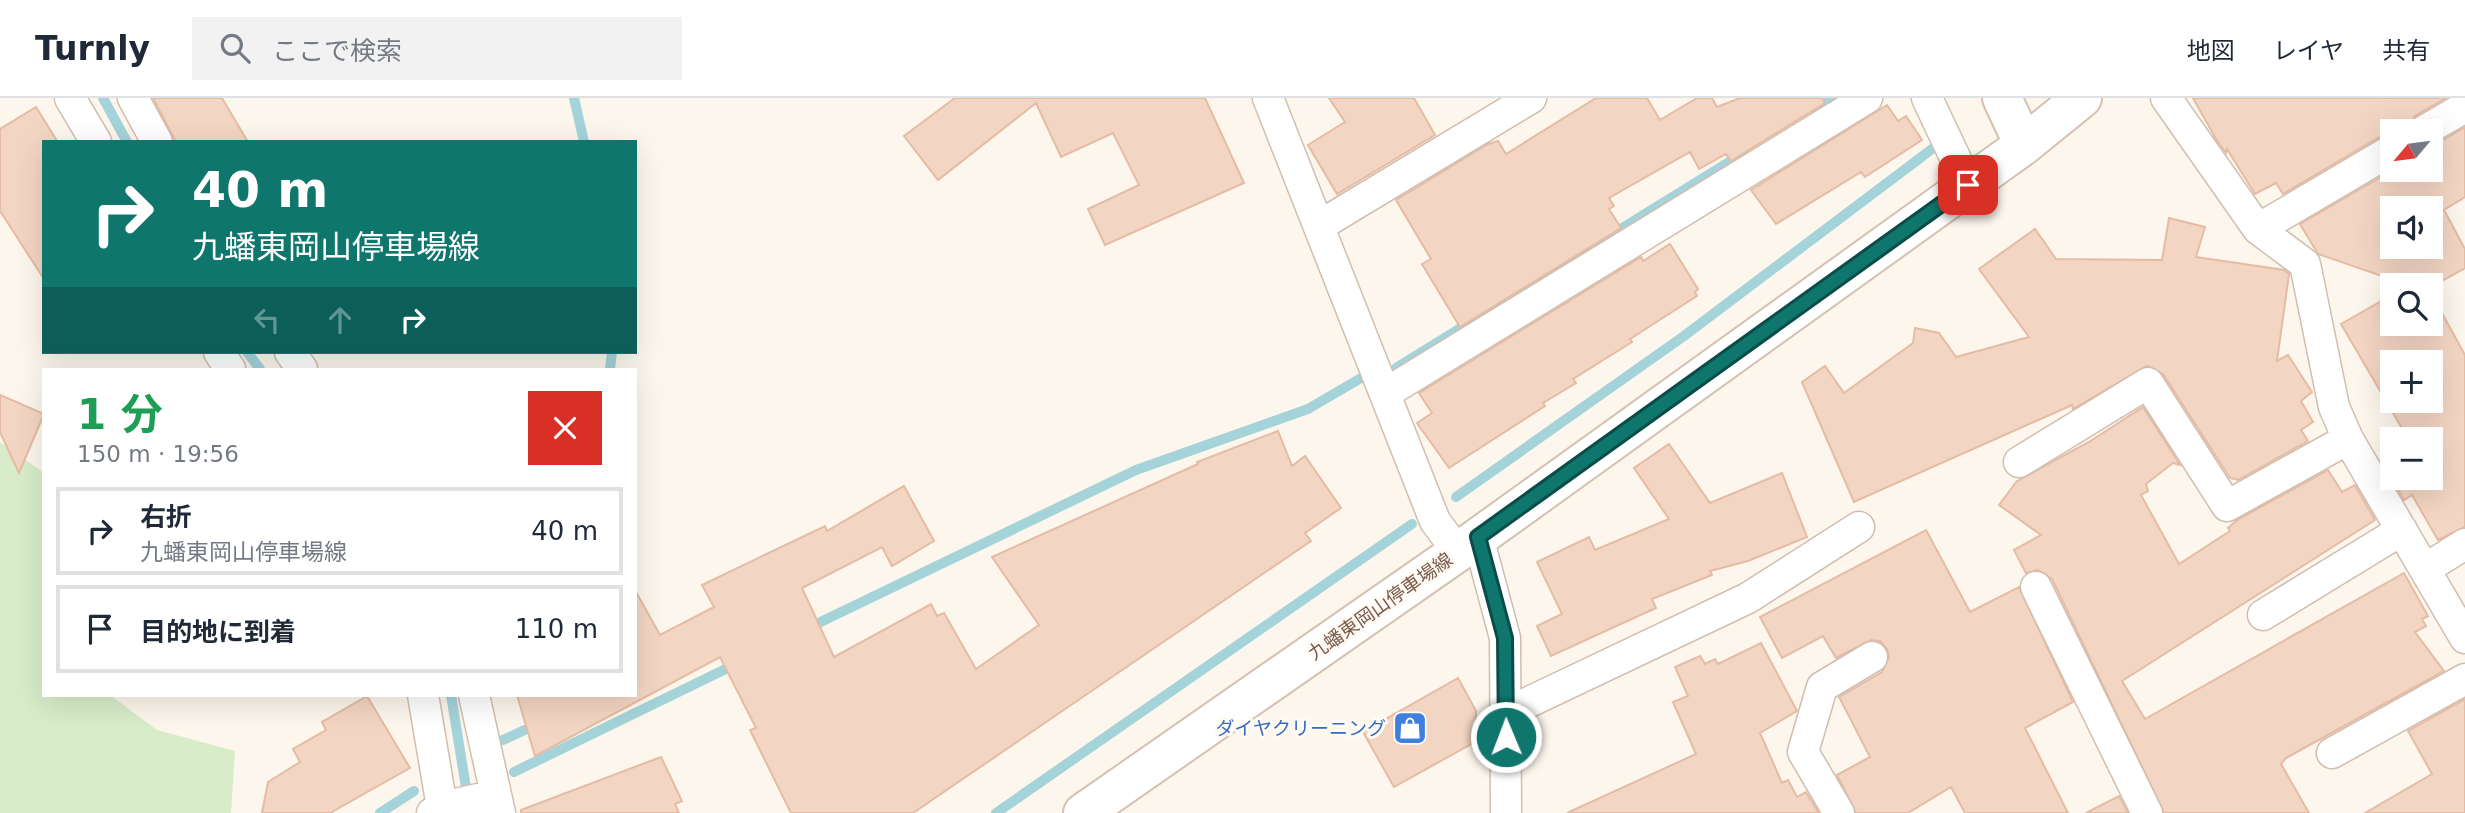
<!DOCTYPE html>
<html lang="ja">
<meta charset="utf-8">
<style>
body{margin:0;font-family:"DejaVu Sans","Noto Sans JP",sans-serif;background:#f2f2f3;color:#1f2937;height:100vh;display:flex;flex-direction:column;font-size:26px;white-space:nowrap}
*{box-sizing:border-box;margin:0}
p{font-size:23px;color:#747a83}
.icon{flex:none;width:38px;height:38px;fill:none;stroke:currentColor;stroke-width:2;stroke-linecap:round;stroke-linejoin:round}
.map{position:relative;flex:1;overflow:hidden}
.panel{position:absolute;left:42px;top:270px;width:595px;height:329px;display:flex;flex-direction:column;background:#fff;border-radius:0px;box-shadow:0 7px 28px #0002}
.panel>*{flex:none}
.hud{position:absolute;left:42px;top:42px;width:595px;height:214px;border-radius:0px;box-shadow:0 7px 28px #0002;background:#0f766e;color:#fff;overflow:hidden}
.needle{width:46px;rotate:241deg}
.buttons{position:absolute;left:2380px;top:21px;display:grid;gap:14px}
.buttons a{display:grid;place-items:center;width:63px;height:63px;border-radius:0px;background:#fff;box-shadow:0 7px 28px #0002;font-size:35px}
.pin{position:absolute;display:grid;place-items:center;width:60px;height:60px;color:#fff;margin:-30px;border-radius:14px;box-shadow:0 4px 10px #0006}
.me{position:absolute;width:77px;margin:-38px;rotate:359deg;stroke-linejoin:round;filter:drop-shadow(0 0 5px #0008)}
.turn{display:flex;align-items:center;gap:24px;height:147px;padding:0 35px;font-size:32px}
.turn .icon{width:91px;height:91px;stroke-width:2.5}
.turn b{display:block;font-size:49px;line-height:60px}
.lanes{display:flex;align-items:center;height:66px;padding:0 35px;background:#0003;justify-content:center;gap:35px;direction:ltr}
.lanes .off{opacity:.35}
.round{display:grid;place-items:center;flex:none;width:74px;height:74px;border-radius:0px;background:#f2f2f3}
.summary{display:flex;align-items:center;justify-content:space-between;height:119px;padding:0 35px}
h1{font-size:42px;font-weight:700;line-height:52px;color:#1e9e55}
ul{padding:0;list-style:none}
li{display:flex;align-items:center;gap:21px;height:88px;margin:0 14px 10px;padding:0 21px;border:4px solid #e0e1e3;border-radius:0px}
li div{flex:1}
li b{display:block;font-size:26px}
li em{font-style:normal}
header{display:flex;align-items:center;gap:42px;box-sizing:border-box;height:98px;padding:0 35px;background:#fff;border-bottom:2px solid #e0e1e3}
header strong{font-size:33px}
nav{display:flex;gap:38px;margin-inline-start:auto;font-size:24px}
.search{width:490px;height:63px;background:#f2f2f3;display:flex;align-items:center;gap:18px;box-sizing:border-box;padding:0 24px;border-radius:0px;color:#747a83;font-size:26px}
.map>svg:first-child{display:block}
.green{fill:#d8ecc9}
.lines{fill:none;stroke-linecap:round;stroke-linejoin:round}
.stream{stroke:#a5d3da;stroke-width:10}
.building{fill:#f3d5c3;stroke:#e6bba3;stroke-width:2;fill-rule:evenodd}
.street-casing{stroke:#d1beb0;stroke-width:33}
.secondary-casing{stroke:#d6c0b0;stroke-width:42}
.street{stroke:#fff;stroke-width:30}
.secondary{stroke:#fff;stroke-width:38}
.route-casing{stroke:#0a4d48;stroke-width:18}
.route{stroke:#0f766e;stroke-width:12}
.labels{text-anchor:middle;stroke-width:6;stroke-linejoin:round;paint-order:stroke}
.street-label{font-size:19px;fill:#7a5c4d;stroke:#fffaf3}
.shop-label{font-size:19px;fill:#366cbe;stroke:#fffaf3;text-anchor:end}
</style>
<header>
<strong>Turnly</strong>
<div class="search"><svg class="icon" aria-label="search" viewBox="0 0 24 24"><circle cx="10" cy="10" r="6"/><path d="M15 15l6 6"/></svg>ここで検索</div>
<nav><a>地図</a><a>レイヤ</a><a>共有</a></nav>
</header>
<div class="map">
<svg width="2465" height="715" viewBox="0 0 2465 715">
<rect width="100%" height="100%" fill="#fdf6ec"/>
<path class="green" d="M 0,344 L 44,375 L 44,597 L 110,597 L 157,632 L 235,653 L 231,715 L 0,715 Z"/>
<g class="lines">
<path class="stream" d="M 103,0 L 127,44
M 574,0 L 584,44
M 1815,11 L 1832,0
M 247,254 L 260,271
M 1396,270 L 1742,56
M 610,271 L 612,254
M 1456,399 L 1684,238 L 1932,51
M 806,531 L 1136,372 L 1308,311 L 1361,280
M 451,597 L 468,702
M 503,642 L 529,630 L 537,622
M 514,674 L 738,565
M 380,715 L 414,693
M 996,715 L 1412,426"/>
</g>
<path class="building" d="M 153,0 L 222,0 L 248,44 L 176,44 Z
M 955,0 L 1205,0 L 1244,85 L 1105,147 L 1088,111 L 1139,87 L 1113,35 L 1061,59 L 1036,5 L 938,82 L 904,38 Z
M 1329,0 L 1414,0 L 1435,37 L 1337,96 L 1308,47 L 1345,24 Z
M 1596,0 L 1647,0 L 1660,22 L 1697,0 L 1712,0 L 1717,9 L 1740,0 L 1821,0 L 1825,5 L 1731,63 L 1726,56 L 1699,71 L 1690,54 L 1609,100 L 1614,108 L 1609,111 L 1621,130 L 1460,229 L 1422,166 L 1431,161 L 1396,102 L 1488,46 L 1498,43 L 1506,56 Z
M 2193,0 L 2446,0 L 2415,18 L 2407,33 L 2383,37 L 2283,96 L 2276,85 L 2255,96 L 2227,51 L 2226,55 L 2216,41 Z
M 1887,7 L 1898,23 L 1906,18 L 1922,42 L 1865,79 L 1861,74 L 1776,126 L 1751,92 Z
M 36,9 L 57,43 L 44,44 L 44,181 L 0,113 L 0,31 Z
M 2465,29 L 2465,99 L 2444,112 L 2465,151 L 2465,170 L 2431,189 L 2408,187 L 2318,156 L 2300,126 L 2393,72 L 2431,72 L 2431,49 ZM 2392,110 L 2431,110 L 2431,149 L 2392,149 Z
M 2169,120 L 2205,129 L 2196,159 L 2284,172 L 2289,176 L 2277,263 L 2288,257 L 2312,294 L 2301,303 L 2313,324 L 2301,332 L 2308,343 L 2238,382 L 2230,380 L 2163,276 L 2147,268 L 2073,311 L 2072,307 L 1854,404 L 1802,284 L 1825,268 L 1844,295 L 1913,245 L 1915,230 L 1939,235 L 1956,259 L 2029,239 L 1979,171 L 2035,131 L 2056,161 L 2162,162 Z
M 1670,146 L 1698,191 L 1695,194 L 1697,198 L 1630,241 L 1632,244 L 1573,281 L 1576,285 L 1543,305 L 1545,308 L 1449,370 L 1417,325 L 1432,315 L 1419,295 L 1641,159 L 1643,163 Z
M 2431,195 L 2465,257 L 2465,429 L 2438,442 L 2412,397 L 2404,402 L 2386,370 L 2392,367 L 2392,380 L 2431,380 L 2431,341 L 2399,341 L 2396,336 L 2403,332 L 2341,226 L 2392,197 L 2392,226 L 2431,226 ZM 2392,264 L 2431,264 L 2431,303 L 2392,303 Z
M 0,297 L 44,316 L 19,375 L 0,334 Z
M 2143,309 L 2180,367 L 2173,365 L 2146,386 L 2148,393 L 2141,397 L 2179,466 L 2230,433 L 2228,430 L 2237,422 L 2328,372 L 2342,394 L 2355,387 L 2375,422 L 2122,583 L 2145,621 L 2404,475 L 2428,518 L 2422,521 L 2426,528 L 2415,534 L 2444,573 L 2286,660 L 2281,666 L 2309,715 L 2164,715 L 2052,481 L 2038,472 L 2026,475 L 2014,452 L 2041,437 L 1999,407 L 2017,383 L 2089,344 Z
M 1278,333 L 1292,368 L 1305,358 L 1341,410 L 1305,435 L 1311,443 L 913,715 L 791,715 L 750,632 L 756,630 L 720,559 L 535,658 L 517,597 L 635,597 L 635,492 L 660,537 L 714,509 L 702,487 L 825,428 L 827,433 L 904,388 L 934,443 L 892,468 L 882,449 L 802,490 L 834,559 L 931,506 L 937,518 L 944,515 L 976,571 L 1039,527 L 992,459 L 1198,366 L 1197,364 Z
M 1669,346 L 1710,405 L 1782,375 L 1807,439 L 1748,463 L 1710,473 L 1712,477 L 1652,501 L 1656,510 L 1551,558 L 1537,528 L 1562,516 L 1537,464 L 1589,439 L 1595,452 L 1669,421 L 1634,370 Z
M 1926,432 L 1970,514 L 2019,489 L 2073,604 L 2025,630 L 2068,715 L 1965,715 L 1951,689 L 1908,715 L 1856,715 L 1837,677 L 1870,659 L 1839,599 L 1882,574 L 1889,559 L 1887,551 L 1880,543 L 1871,542 L 1836,560 L 1823,538 L 1782,560 L 1760,519 Z
M 1761,545 L 1797,613 L 1760,635 L 1782,685 L 1788,682 L 1797,699 L 1806,694 L 1819,715 L 1567,715 L 1696,656 L 1673,604 L 1688,598 L 1675,569 L 1700,558 L 1705,566 L 1715,561 L 1718,566 Z
M 1458,580 L 1476,613 L 1475,644 L 1394,689 L 1363,634 Z
M 367,598 L 410,670 L 330,715 L 262,715 L 268,684 L 300,664 L 293,651 L 326,632 L 322,624 Z
M 2465,601 L 2465,715 L 2365,715 L 2432,676 L 2408,633 Z
M 661,659 L 682,703 L 675,706 L 679,715 L 521,715 L 521,712 Z
M 2119,698 L 2128,715 L 2086,715 Z"/>
<g class="lines">
<g class="street-casing">
<path id="street" d="M 70,0 L 96,44
M 133,0 L 157,44
M 1268,0 L 1435,423 L 1458,454
M 1927,0 L 1968,87
M 2166,0 L 2258,131 L 2305,166 L 2334,309 L 2348,341 L 2465,540
M 2424,33 L 2465,9
M 1319,128 L 1531,0
M 2258,131 L 2392,52
M 219,254 L 230,271
M 290,254 L 302,271
M 1386,295 L 1867,0
M 2019,364 L 2148,285 L 2227,408 L 2348,341
M 1478,439 L 1505,540 L 1506,715
M 2425,471 L 2465,446
M 2036,489 L 2147,715
M 2263,517 L 2402,432
M 423,597 L 443,715
M 474,597 L 500,715
M 1506,615 L 1748,500 L 1859,429
M 2332,655 L 2465,581
M 432,715 L 442,709 L 496,697
M 1839,715 L 1803,654 L 1822,589 L 1872,559"/>
</g>
<g class="secondary-casing">
<path id="secondary" d="M 2002,0 L 2024,47
M 1083,715 L 1458,454 L 2024,47 L 2082,0"/>
</g>
<use href="#street" class="street"/>
<use href="#secondary" class="secondary"/>
</g>
<g class="lines">
<g class="route-casing">
<path id="route" d="M 1506,639 L 1505,540 L 1478,439 L 1968,87"/>
</g>
<use href="#route" class="route"/>
</g>
<defs>
<g id="shop-square" transform="scale(1.75)"><rect x="-9" y="-9" width="18" height="18" rx="4" fill="#3f7fe0" stroke="#fffaf3"/><path d="M-5-2.5h2.3a2.7 3.5 0 0 1 5.4 0H5L5.5 6h-11ZM-1.5-2.5h3a1.5 2.3 0 0 0-3 0Z" fill="#fff"/></g>
</defs>
<g fill-rule="evenodd">
<use href="#shop-square" x="1410" y="630"/>
</g>
<g class="labels">
<g class="street-label">
<text transform="translate(1380 508) rotate(-35)" y="7">九蟠東岡山停車場線</text>
</g>
<g class="shop-label">
<text x="1386" y="637">ダイヤクリーニング</text>
</g>
</g>
</svg>
<div class="buttons">
<a><svg class="needle" viewBox="-14 -14 28 28"><path d="M0-13l5 13h-10z" fill="#e53935"/><path d="M0 13l5-13h-10z" fill="#747a83"/></svg></a>
<a><svg class="icon" aria-label="sound" viewBox="0 0 24 24"><path d="M4 9h4l5-4v14l-5-4H4zM17 9q2 3 0 6"/></svg></a>
<a><svg class="icon" aria-label="search" viewBox="0 0 24 24"><circle cx="10" cy="10" r="6"/><path d="M15 15l6 6"/></svg></a>
<a>+</a>
<a>−</a>
</div>
<div class="pin" style="left:1968px;top:87px;background:#d93025"><svg class="icon" aria-label="arrive" viewBox="0 0 24 24"><path d="M6 21V4h12l-3 4 3 4H6"/></svg></div>
<svg class="me" style="left:1506px;top:639px" viewBox="-20 -20 40 40"><circle r="17" fill="#0f766e" stroke="#fff" stroke-width="3"/><path d="M0-11L8 9 0 5-8 9z" fill="#fff"/></svg>
<div class="hud">
<div class="turn"><svg class="icon" aria-label="right" viewBox="0 0 24 24"><path d="M7 20v-9h11M14 6l5 5-5 5"/></svg><div><b>40 m</b>九蟠東岡山停車場線</div></div>
<div class="lanes"><svg class="icon off" aria-label="left" viewBox="0 0 24 24"><path d="M17 20v-9H6M10 6l-5 5 5 5"/></svg><svg class="icon off" aria-label="ahead" viewBox="0 0 24 24"><path d="M12 20V5M6 11l6-6 6 6"/></svg><svg class="icon" aria-label="right" viewBox="0 0 24 24"><path d="M7 20v-9h11M14 6l5 5-5 5"/></svg></div>
</div>
<section class="panel">
<div class="summary"><div><h1>1 分</h1><p>150 m · 19:56</p></div><a class="round" style="background:#d93025;color:#fff"><svg class="icon" aria-label="close" viewBox="0 0 24 24"><path d="M6 6l12 12M18 6L6 18"/></svg></a></div>
<ul>
<li><svg class="icon" aria-label="right" viewBox="0 0 24 24"><path d="M7 20v-9h11M14 6l5 5-5 5"/></svg><div><b>右折</b><p>九蟠東岡山停車場線</p></div><em>40 m</em></li>
<li><svg class="icon" aria-label="arrive" viewBox="0 0 24 24"><path d="M6 21V4h12l-3 4 3 4H6"/></svg><div><b>目的地に到着</b></div><em>110 m</em></li>
</ul>
</section>
</div>
